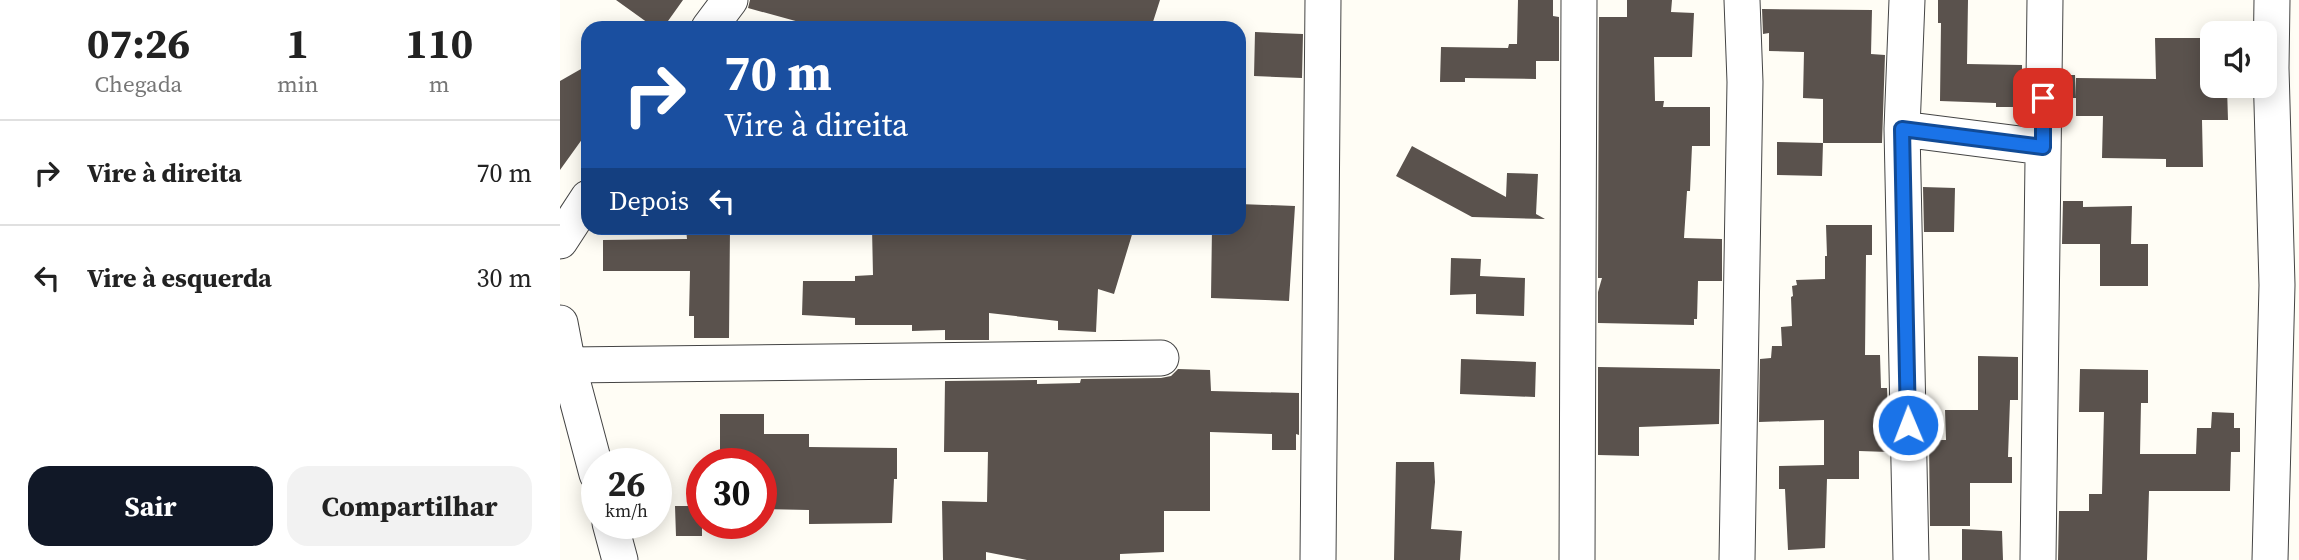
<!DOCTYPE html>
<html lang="pt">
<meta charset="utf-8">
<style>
body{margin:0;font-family:"Source Serif 4",serif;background:#f2f2f2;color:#222;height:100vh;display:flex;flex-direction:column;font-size:26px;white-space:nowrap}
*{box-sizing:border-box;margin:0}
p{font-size:23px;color:#767676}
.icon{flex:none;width:38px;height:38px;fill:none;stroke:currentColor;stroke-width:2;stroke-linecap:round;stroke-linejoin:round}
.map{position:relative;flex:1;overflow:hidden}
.details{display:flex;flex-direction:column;background:#fff;width:560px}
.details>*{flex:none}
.guide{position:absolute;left:21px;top:21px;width:665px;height:214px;border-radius:21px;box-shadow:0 4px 18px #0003;background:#1a4fa0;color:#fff;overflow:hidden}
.buttons{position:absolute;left:1640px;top:21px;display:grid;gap:14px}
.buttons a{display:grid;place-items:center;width:77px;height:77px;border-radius:14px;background:#fff;box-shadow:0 4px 18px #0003;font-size:35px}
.speed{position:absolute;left:21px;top:448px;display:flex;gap:14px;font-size:35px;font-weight:700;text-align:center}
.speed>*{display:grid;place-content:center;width:91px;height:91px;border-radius:50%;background:#fff;box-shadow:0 4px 18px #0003;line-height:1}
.speed small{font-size:18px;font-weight:400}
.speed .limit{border:10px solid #d22;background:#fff;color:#111}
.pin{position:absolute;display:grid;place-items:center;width:60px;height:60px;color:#fff;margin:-30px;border-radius:14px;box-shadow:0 4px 10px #0006}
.me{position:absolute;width:77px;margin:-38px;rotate:359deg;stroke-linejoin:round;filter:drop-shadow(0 0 5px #0008)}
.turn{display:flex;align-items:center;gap:24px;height:147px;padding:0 28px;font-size:32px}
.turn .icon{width:91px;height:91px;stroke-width:2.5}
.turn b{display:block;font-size:49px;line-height:60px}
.then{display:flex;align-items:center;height:66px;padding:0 28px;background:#0003;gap:14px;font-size:26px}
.eta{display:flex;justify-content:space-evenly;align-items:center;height:119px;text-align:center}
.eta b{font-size:42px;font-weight:700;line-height:49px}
.action{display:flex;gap:14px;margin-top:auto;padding:14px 28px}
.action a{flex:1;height:80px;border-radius:21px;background:#111827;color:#fff;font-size:28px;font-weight:700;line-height:80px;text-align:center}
.action a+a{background:#f2f2f2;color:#222}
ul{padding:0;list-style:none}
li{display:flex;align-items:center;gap:21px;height:105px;padding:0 28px;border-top:2px solid #e0e0e0}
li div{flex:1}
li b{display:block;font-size:26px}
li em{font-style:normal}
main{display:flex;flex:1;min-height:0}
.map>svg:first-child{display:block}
.building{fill:#5a524d}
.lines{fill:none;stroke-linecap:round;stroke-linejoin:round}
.minor-casing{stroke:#444;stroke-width:37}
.minor{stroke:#fff;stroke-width:35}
.route-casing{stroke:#114b97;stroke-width:18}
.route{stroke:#1a73e8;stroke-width:12}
</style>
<main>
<section class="details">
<div class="eta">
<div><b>07:26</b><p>Chegada</p></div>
<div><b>1</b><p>min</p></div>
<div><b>110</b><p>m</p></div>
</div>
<ul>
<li><svg class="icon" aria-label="right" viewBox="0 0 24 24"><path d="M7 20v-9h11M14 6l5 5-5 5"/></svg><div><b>Vire à direita</b></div><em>70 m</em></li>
<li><svg class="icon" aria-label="left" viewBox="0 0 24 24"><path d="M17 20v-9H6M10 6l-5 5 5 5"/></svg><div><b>Vire à esquerda</b></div><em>30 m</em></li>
</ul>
<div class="action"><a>Sair</a><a>Compartilhar</a></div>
</section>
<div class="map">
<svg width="1739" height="560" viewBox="0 0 1739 560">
<rect width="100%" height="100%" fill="#fffdf5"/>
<path class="building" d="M 56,0 L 123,0 L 103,28 L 95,28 Z
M 190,0 L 600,0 L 591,28 L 261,28 L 188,8 Z
M 958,0 L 993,0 L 993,16 L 999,17 L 999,61 L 976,61 L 976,79 L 905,78 L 905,82 L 880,82 L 881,47 L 948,48 L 949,44 L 957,44 Z
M 1067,0 L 1112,0 L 1111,12 L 1134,13 L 1132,57 L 1094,57 L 1095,101 L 1104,101 L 1103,107 L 1150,107 L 1150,146 L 1132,146 L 1130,191 L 1127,191 L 1124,238 L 1162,239 L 1162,281 L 1138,281 L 1137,319 L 1134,319 L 1134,325 L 1038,323 L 1038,292 L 1042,278 L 1038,278 L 1039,17 L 1067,17 Z
M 1378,0 L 1408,0 L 1407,64 L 1462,65 L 1462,74 L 1464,74 L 1462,107 L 1436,107 L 1436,103 L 1380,101 L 1381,23 L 1378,23 Z
M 1202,9 L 1312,10 L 1311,54 L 1325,55 L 1322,143 L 1263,143 L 1262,176 L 1217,175 L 1217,142 L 1263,143 L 1263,99 L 1243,98 L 1244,52 L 1209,51 L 1209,33 L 1203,34 Z
M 695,32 L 743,34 L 742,78 L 694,76 Z
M 1595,38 L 1652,38 L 1652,86 L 1667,87 L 1668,120 L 1642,120 L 1643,167 L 1606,167 L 1606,159 L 1542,158 L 1543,116 L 1516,116 L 1516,78 L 1596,79 Z
M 28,65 L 28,131 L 0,170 L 0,81 Z
M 1504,75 L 1515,75 L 1516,98 L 1504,98 Z
M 852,146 L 946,197 L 947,173 L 978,174 L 976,214 L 985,219 L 912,217 L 836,176 Z
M 1363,187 L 1395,188 L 1394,232 L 1364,232 Z
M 1503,201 L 1523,201 L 1523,207 L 1572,206 L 1571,244 L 1588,244 L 1588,286 L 1540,286 L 1540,244 L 1502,244 Z
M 679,204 L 735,206 L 729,301 L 651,298 L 652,228 L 679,228 Z
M 1266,225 L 1312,225 L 1312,255 L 1306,255 L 1305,355 L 1320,355 L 1321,388 L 1327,388 L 1329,452 L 1299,451 L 1299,479 L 1267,479 L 1265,548 L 1228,550 L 1225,489 L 1219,489 L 1219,466 L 1264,465 L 1264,420 L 1199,422 L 1200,359 L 1211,358 L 1212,346 L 1222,346 L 1221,327 L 1232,326 L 1231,297 L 1233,296 L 1232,286 L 1237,285 L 1236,280 L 1265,279 L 1265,256 L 1267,256 Z
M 126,228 L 170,228 L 169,338 L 134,338 L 134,316 L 129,316 L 130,271 L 43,271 L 43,240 L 127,239 Z
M 312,228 L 574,228 L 554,294 L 538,289 L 536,332 L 498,330 L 498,321 L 429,313 L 429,340 L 385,340 L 385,330 L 352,331 L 352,325 L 295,325 L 295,318 L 242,315 L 243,281 L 295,281 L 295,276 L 313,275 Z
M 891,258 L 921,259 L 920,276 L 965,278 L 964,316 L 916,314 L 916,294 L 890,295 Z
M 1418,356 L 1458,357 L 1458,400 L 1450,400 L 1448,457 L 1452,457 L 1452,483 L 1410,483 L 1410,526 L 1370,526 L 1369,440 L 1386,440 L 1385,410 L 1418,410 Z
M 901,359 L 976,362 L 975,397 L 900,394 Z
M 1038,367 L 1160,369 L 1159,424 L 1079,427 L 1079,456 L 1038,455 Z
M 618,369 L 650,370 L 651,391 L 739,393 L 739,435 L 736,434 L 736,450 L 712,450 L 712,434 L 650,432 L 650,511 L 604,511 L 604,552 L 560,554 L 560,560 L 467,560 L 426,552 L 426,560 L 383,560 L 382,501 L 427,502 L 428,452 L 384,452 L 385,381 L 477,380 L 477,384 L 520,383 L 521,379 L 601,378 L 611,376 Z
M 1520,369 L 1588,370 L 1588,403 L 1581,403 L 1580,454 L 1636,454 L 1637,428 L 1651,428 L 1652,412 L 1674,413 L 1674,428 L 1680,428 L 1680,452 L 1671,452 L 1670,491 L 1589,491 L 1587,560 L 1498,560 L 1499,511 L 1529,511 L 1529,494 L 1542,494 L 1544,412 L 1519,412 Z
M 160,414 L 204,414 L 204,434 L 249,434 L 249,447 L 337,448 L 337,479 L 334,479 L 332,523 L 249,524 L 249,510 L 201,509 L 201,464 L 160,464 Z
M 836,462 L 874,462 L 875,482 L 871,529 L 902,531 L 900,560 L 834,560 Z
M 115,506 L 142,506 L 142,536 L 116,536 Z
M 1402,529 L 1442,531 L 1443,560 L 1402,560 Z"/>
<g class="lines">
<g class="minor-casing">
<path id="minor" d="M 1347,0 L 1342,129 L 1351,560
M 149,28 L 170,0
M 1342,129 L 1483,147
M 0,241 L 28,198
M 0,323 L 8,365 L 37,474
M 8,365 L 601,358
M 50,523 L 60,560
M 758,560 L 763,0
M 1017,560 L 1019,0
M 1177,560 L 1185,82 L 1182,0
M 1478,560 L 1485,0
M 1710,560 L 1717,285 L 1711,68 L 1712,0"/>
</g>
<use href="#minor" class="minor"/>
</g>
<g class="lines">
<g class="route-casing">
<path id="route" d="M 1348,425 L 1342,129 L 1483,147 L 1483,98"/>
</g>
<use href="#route" class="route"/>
</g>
</svg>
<div class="buttons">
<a><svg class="icon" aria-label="sound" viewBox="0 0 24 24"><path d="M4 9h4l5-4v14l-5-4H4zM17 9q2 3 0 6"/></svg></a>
</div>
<div class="speed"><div>26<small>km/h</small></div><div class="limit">30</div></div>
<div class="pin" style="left:1483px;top:98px;background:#d93025"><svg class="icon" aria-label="arrive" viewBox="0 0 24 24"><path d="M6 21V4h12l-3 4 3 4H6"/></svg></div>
<svg class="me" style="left:1348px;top:425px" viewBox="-20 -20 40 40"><circle r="17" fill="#1a73e8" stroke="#fff" stroke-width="3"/><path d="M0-11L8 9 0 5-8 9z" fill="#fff"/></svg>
<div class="guide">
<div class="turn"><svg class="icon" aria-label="right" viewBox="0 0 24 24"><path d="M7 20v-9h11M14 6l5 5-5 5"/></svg><div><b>70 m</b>Vire à direita</div></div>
<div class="then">Depois<svg class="icon" aria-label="left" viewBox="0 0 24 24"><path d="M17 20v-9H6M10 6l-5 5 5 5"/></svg></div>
</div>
</div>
</main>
